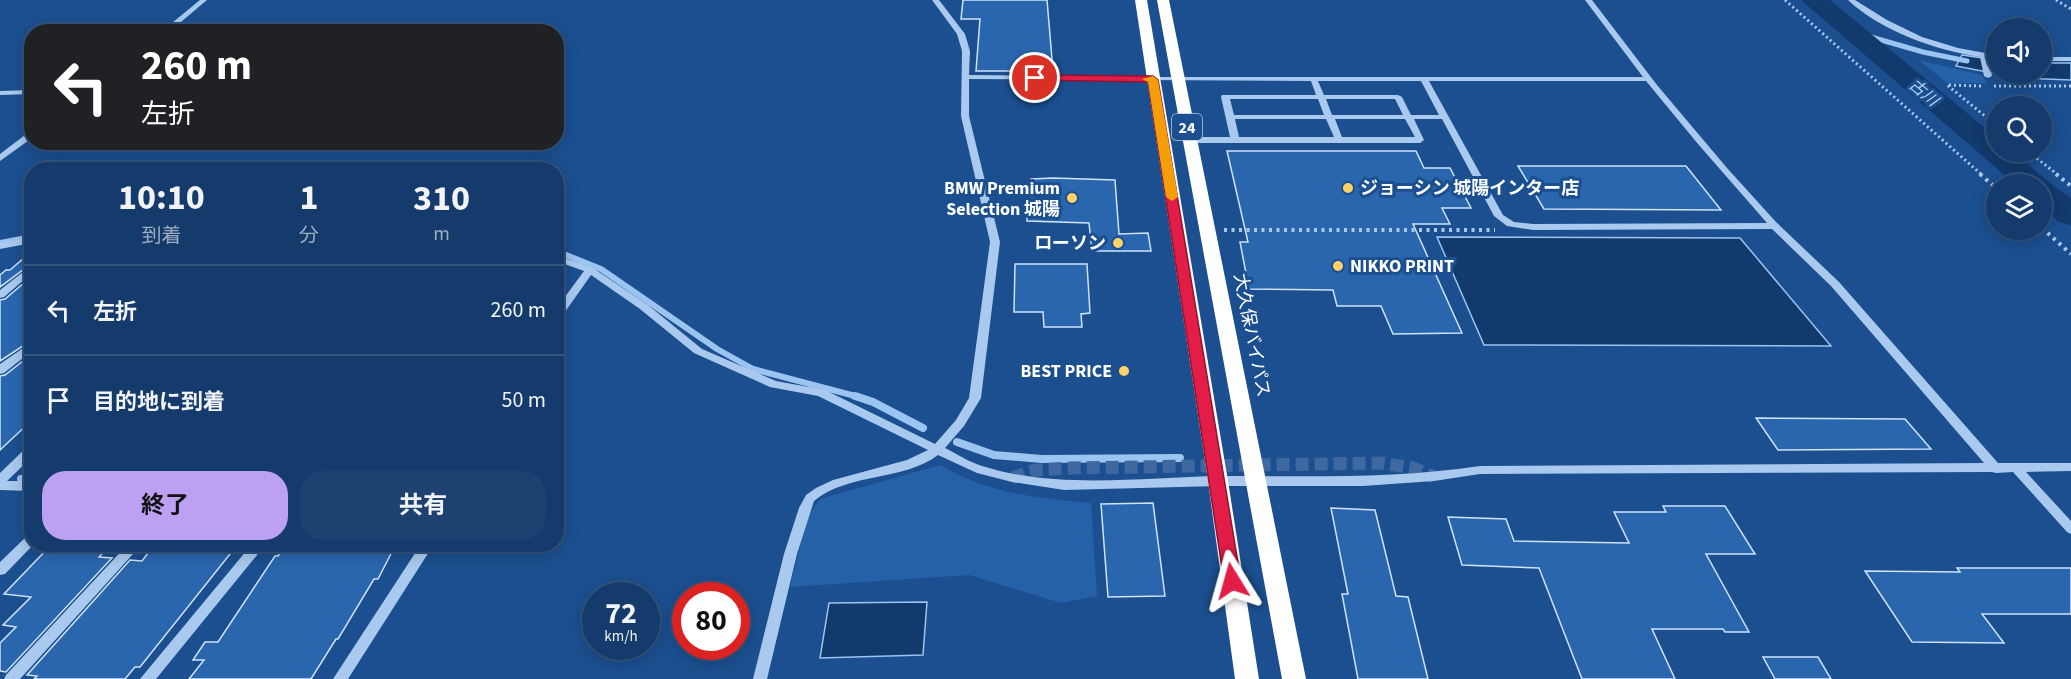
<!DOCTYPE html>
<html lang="ja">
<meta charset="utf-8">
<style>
body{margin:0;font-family:"Source Sans 3","Noto Sans JP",sans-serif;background:#1d4271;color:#f1f3f6;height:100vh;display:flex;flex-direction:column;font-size:22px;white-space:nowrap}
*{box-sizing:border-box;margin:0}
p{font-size:20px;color:#9dadc1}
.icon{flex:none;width:33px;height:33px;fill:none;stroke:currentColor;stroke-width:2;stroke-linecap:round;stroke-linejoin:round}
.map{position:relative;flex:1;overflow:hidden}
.panel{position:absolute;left:24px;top:162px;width:540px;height:390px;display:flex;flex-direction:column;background:#143b6b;border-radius:24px;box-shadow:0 3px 15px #0003,0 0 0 2px #33557e}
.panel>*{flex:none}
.top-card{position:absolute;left:24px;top:24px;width:540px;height:126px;border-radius:24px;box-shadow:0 3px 15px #0003,0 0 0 2px #33557e;background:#202124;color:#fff;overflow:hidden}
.controls{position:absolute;left:1986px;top:18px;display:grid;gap:12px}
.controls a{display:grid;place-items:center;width:66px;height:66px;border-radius:50%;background:#143b6b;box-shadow:0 3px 15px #0003,0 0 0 2px #33557e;font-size:30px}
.speed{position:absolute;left:582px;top:582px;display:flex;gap:12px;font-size:30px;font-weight:700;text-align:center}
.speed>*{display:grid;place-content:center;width:78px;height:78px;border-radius:50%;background:#143b6b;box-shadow:0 3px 15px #0003,0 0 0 2px #33557e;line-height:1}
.speed small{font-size:15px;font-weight:400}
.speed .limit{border:9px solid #d22;background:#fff;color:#111}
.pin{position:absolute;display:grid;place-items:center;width:51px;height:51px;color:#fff;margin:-26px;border:3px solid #fff;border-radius:50%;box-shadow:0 2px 6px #0007}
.me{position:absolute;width:66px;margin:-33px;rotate:352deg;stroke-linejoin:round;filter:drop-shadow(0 0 4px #0008)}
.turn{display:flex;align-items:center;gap:21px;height:126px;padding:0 18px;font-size:27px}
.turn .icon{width:78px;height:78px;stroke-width:2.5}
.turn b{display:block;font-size:42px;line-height:51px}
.eta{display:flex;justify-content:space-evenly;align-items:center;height:102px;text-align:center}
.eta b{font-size:36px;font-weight:700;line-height:42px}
.button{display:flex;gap:12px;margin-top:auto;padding:12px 18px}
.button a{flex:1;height:69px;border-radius:24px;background:#bca0f2;color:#111;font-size:24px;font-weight:700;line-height:69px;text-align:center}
.button a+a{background:#1d4271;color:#f1f3f6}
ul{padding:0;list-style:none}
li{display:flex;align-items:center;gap:18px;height:90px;padding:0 18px;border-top:2px solid #33557e}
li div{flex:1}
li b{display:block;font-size:22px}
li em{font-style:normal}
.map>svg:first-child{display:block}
.green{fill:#2461a8}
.water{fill:#123a6d;stroke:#9cc4f0;stroke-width:1.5}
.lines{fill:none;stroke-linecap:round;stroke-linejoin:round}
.stream-far2{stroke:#9cc4f0;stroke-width:5}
.stream-far1{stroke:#9cc4f0;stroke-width:6}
.stream{stroke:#9cc4f0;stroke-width:8}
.river{fill:#123a6d;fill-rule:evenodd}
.building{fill:#2a66ad;stroke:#cfe3fa;stroke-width:1.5}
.minor-tunnel{stroke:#3d69a0;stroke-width:13;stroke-dasharray:13 6;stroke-linecap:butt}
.path-far1{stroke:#a9c9ee;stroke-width:3;stroke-dasharray:2 3;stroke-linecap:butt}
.path{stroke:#a9c9ee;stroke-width:4;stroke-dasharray:3 4.5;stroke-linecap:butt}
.minor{fill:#a9c9ee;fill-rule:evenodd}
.highway{fill:#fff;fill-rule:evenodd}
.route{fill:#e11d48;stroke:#92132f;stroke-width:1.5}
.slow{fill:#f59e0b}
.poi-dot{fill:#ffd166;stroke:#1b4f8f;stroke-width:2}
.labels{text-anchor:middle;stroke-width:6;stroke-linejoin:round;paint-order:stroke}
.far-water-label{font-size:16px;font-style:italic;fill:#b5d3f5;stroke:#1b4f8f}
.shield{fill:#1b4f8f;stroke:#bbcadd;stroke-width:1.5}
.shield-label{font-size:16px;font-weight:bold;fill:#fff}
.poi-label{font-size:18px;font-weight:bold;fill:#fff;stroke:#1b4f8f;text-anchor:end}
.street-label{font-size:18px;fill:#fff;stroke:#1b4f8f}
</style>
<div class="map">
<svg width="2071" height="679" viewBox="0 0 2071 679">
<rect width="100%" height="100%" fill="#1b4f8f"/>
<path class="green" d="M 1919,60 L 1982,75 L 1987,83 L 1947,83 Z
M 940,465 C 993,495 1032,497 1091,503 L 1097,596 L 1061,603 L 969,575 L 790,587 L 807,517 L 820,499 Z"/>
<path class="water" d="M 1962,55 L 1996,60 L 1996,74 L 2042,74 L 2042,63 L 2071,63 L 2071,80 L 2018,78 L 1956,66 Z
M 1437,237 L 1740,238 L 1831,346 L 1484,345 Z
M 927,602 L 923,655 L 820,658 L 829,603 Z"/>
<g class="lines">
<path class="stream-far2" d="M 1850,31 L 1923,52 L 1967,61"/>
<path class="stream-far1" d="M 0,243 L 32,237
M 556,251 L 601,269 L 717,349 L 753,369 L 859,397"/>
<path class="stream" d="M 855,396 L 873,402 L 923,428
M 957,442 L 994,455 L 1042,459 L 1180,458
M 21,479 L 32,479"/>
<path class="river" d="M 1801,0 L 1830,0 L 1996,137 L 1996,152 L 2014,152 L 2050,183 L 2071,198 L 2071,225 L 2059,222 L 2042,207 L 2042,184 L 2015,184 Z"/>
</g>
<path class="building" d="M 963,0 L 1047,0 L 1052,59 L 1044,59 L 1045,71 L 976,71 L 980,19 L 961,19 Z
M 1227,151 L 1416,151 L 1424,168 L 1450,168 L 1471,208 L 1442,208 L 1450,224 L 1413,224 L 1462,333 L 1393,334 L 1381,306 L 1337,306 L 1333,290 L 1249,289 L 1240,242 L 1248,242 Z
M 1518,166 L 1686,166 L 1721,210 L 1544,209 Z
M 1053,178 L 1115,180 L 1119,234 L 1148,233 L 1151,251 L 1092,251 L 1089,223 L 1027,221 L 1028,193 L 1031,194 L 1031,179 Z
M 32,251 L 32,263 L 0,287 L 0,275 L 6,270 L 10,270 Z
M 1015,264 L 1087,264 L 1090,313 L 1081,314 L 1082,327 L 1044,327 L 1043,312 L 1014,312 Z
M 32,276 L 32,340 L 0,361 L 0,300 L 5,299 Z
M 32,354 L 32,420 L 0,450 L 0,376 L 5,375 Z
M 1756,418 L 1905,419 L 1931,449 L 1778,450 Z
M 1153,503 L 1165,596 L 1108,597 L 1101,504 Z
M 1663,506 L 1725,506 L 1755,554 L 1706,554 L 1749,632 L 1725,632 L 1723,629 L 1652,629 L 1675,679 L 1582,679 L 1539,568 L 1462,565 L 1448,517 L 1506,519 L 1514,541 L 1629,543 L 1614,512 L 1666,512 Z
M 1331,508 L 1375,510 L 1396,596 L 1408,597 L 1428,679 L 1358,679 L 1342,594 L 1348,594 Z
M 52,544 L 111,544 L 99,557 L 112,558 L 6,672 L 0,671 L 0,643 L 16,627 L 3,625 L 31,597 L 4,594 Z
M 155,544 L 238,544 L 140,667 L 135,667 L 125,679 L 34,679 L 37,676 L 27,675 L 130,560 L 142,561 Z
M 285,544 L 396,544 L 378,579 L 374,579 L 338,639 L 336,639 L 311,679 L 189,679 L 204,660 L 193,660 L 205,642 L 218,642 L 275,556 L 278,556 Z
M 1957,568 L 2071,568 L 2071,614 L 1982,614 L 2004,643 L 1912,642 L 1865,571 L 1960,572 Z
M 1763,657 L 1818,657 L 1831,679 L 1775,679 Z"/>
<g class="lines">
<path class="minor-tunnel" d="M 1012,478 L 1036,470 L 1072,468 L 1382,463 L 1413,468 L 1434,477"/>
<path class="path-far1" d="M 1785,0 L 1982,175
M 2056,0 L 2071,9
M 1981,86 L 1947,85 L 1996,125
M 1994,86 L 2071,86
M 2029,152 L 2058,175"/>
<path class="path" d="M 1980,174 L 1996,188
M 2056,174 L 2071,186
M 2042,228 L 2071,254
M 1224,230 L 1495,230"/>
<path class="minor" d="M 200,0 L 207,0 L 169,32 L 161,32 Z
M 932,0 L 939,0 L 965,34 L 970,51 L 969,75 L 1153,77 L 1643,77 L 1585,0 L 1592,0 L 1657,85 L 1727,168 L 1776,222 L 1839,282 L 1998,463 L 2071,463 L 2071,471 L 2026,472 L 2071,521 L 2071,534 L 2067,532 L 2013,472 L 1996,473 L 1992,472 L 1480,474 L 1434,481 L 1363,486 L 1218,486 L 1064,490 L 1012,482 L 977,473 L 938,455 C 902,482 849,472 814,501 L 797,554 L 767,679 L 753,679 L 784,554 L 799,508 L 806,495 L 816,488 L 833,480 L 907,460 L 928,450 L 818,396 L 770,387 L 694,353 L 640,309 L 591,275 L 560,319 L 556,320 L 556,309 L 584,271 L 556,261 L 556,255 L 593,268 L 648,305 L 702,349 L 776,381 L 825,390 L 935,444 L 956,420 L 969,398 L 990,242 L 961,116 L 962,51 L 957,34 ZM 969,79 L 1311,81 L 1316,95 L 1222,95 L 1221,97 L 1230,137 L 1190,137 L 1186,140 L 1190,143 L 1420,143 L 1424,140 L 1414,119 L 1442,119 L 1494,216 L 1507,226 L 1533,230 L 1772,229 L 1831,286 L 1984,463 L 1480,466 C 1394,479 1308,476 1221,476 C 1142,477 1059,490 982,466 C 969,462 957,454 945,448 L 964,426 L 981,398 L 1000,242 L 969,116 ZM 1318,81 L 1421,81 L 1439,115 L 1411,115 L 1402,97 L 1398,95 L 1324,95 ZM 1429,81 L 1646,81 L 1698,144 L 1767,223 L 1533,224 L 1514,222 L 1503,215 ZM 1230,99 L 1318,99 L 1324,115 L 1234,115 ZM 1326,99 L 1395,99 L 1403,115 L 1332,115 ZM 1235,119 L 1326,119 L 1334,137 L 1239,137 ZM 1335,119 L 1405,119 L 1415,137 L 1342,137 Z
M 1848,0 L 1855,0 L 1887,20 L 1922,37 L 1958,48 L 1996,55 L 1996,59 L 1987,58 L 1992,76 L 1988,78 L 1984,76 L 1980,57 C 1935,50 1881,31 1848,0 Z
M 2042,57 L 2071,57 L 2071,61 L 2042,61 Z
M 32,90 L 32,94 L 0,95 L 0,91 Z
M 29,132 L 32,132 L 32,138 L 0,161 L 0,154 Z
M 32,237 L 32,243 L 0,249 L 0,243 Z
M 32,265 L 32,273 L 4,297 L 0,298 L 0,290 Z
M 32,342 L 32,351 L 4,373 L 0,374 L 0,364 Z
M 32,445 L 32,457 L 7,481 L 32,481 L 32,491 L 0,490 L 0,473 L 28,446 Z
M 32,534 L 32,544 L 34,544 L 5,574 L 0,575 L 0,562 L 28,535 Z
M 128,544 L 142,544 L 20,679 L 4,679 L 6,675 Z
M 252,544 L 266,544 L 156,679 L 140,679 Z
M 421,544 L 434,544 L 348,679 L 333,679 Z"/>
<path class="highway" d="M 1135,0 L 1147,0 L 1228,481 L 1259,679 L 1235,679 L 1208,481 Z
M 1157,0 L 1169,0 L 1306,679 L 1282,679 Z"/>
</g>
<path class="route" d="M 1035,75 L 1153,76 L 1158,80 L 1241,581 L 1238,586 L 1232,588 L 1226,586 L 1224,581 L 1148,82 L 1031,80 L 1031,76 Z"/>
<path class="slow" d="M 1153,76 L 1158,80 L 1178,197 L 1172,201 L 1166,197 L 1148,82 L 1142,79 Z"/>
<g class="poi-dot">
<circle cx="1348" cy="188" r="6"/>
<circle cx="1072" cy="198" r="6"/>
<circle cx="1118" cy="243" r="6"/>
<circle cx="1338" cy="266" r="6"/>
<circle cx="1124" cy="371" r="6"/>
</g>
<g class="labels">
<g class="far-water-label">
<text transform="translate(1924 92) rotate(40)" y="6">古川</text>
</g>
<rect class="shield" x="1172" y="114" width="30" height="26" rx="4.5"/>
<g class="shield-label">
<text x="1187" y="133">24</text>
</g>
<g class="poi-label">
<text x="1060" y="194">BMW Premium<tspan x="1060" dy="21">Selection 城陽</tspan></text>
<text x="1360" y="194" text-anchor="start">ジョーシン 城陽インター店</text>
<text x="1106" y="249">ローソン</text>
<text x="1350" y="272" text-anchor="start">NIKKO PRINT</text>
<text x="1112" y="377">BEST PRICE</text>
</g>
<g class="street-label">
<text transform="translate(1252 335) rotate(79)" y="6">大久保バイパス</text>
</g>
</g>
</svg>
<div class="controls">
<a><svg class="icon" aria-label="sound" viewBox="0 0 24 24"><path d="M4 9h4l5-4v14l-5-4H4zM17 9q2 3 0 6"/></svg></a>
<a><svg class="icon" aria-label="search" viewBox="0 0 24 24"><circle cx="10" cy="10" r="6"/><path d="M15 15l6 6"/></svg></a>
<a><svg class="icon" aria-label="layers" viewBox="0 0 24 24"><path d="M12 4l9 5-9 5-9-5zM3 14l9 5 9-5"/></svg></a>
</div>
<div class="speed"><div>72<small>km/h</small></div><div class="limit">80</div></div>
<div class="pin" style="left:1035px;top:78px;background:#d93025"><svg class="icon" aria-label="arrive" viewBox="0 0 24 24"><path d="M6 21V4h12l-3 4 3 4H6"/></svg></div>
<svg class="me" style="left:1232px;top:581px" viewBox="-20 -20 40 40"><path d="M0-17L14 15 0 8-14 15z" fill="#e11d48" stroke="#fff" stroke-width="4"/></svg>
<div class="top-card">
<div class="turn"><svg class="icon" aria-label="left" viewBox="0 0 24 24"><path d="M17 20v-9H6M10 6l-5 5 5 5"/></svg><div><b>260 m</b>左折</div></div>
</div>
<section class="panel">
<div class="eta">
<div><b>10:10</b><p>到着</p></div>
<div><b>1</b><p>分</p></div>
<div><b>310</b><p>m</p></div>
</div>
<ul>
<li><svg class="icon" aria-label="left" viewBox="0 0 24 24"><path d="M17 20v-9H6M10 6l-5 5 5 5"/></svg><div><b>左折</b></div><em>260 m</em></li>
<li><svg class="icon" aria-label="arrive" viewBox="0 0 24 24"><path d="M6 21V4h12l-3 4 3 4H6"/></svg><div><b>目的地に到着</b></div><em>50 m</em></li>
</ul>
<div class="button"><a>終了</a><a>共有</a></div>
</section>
</div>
